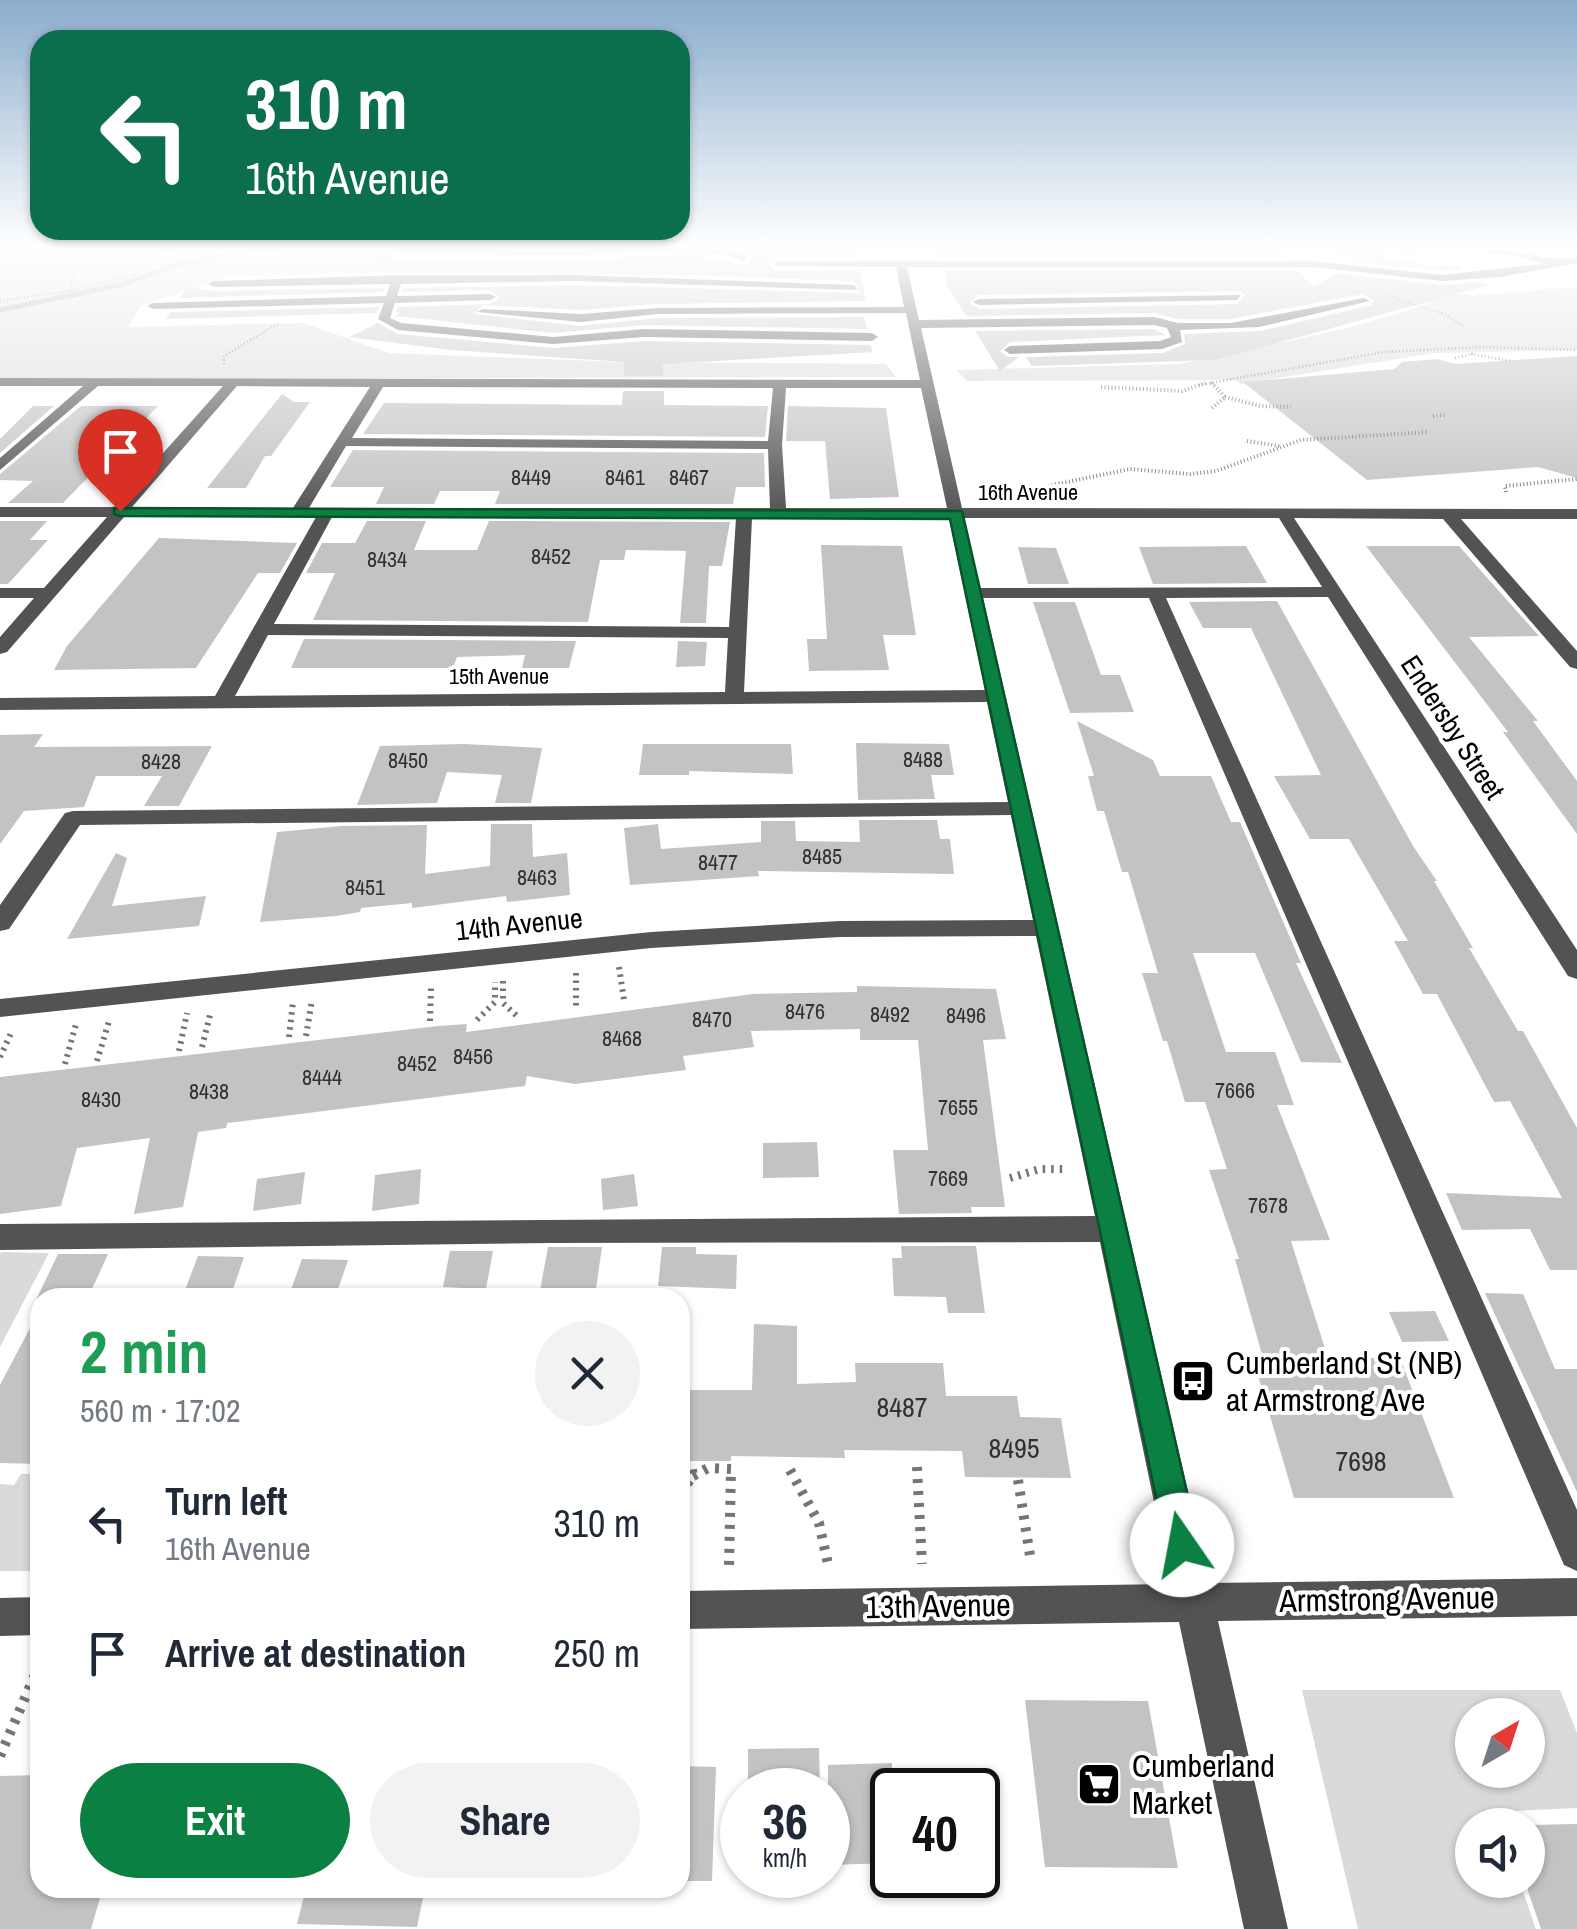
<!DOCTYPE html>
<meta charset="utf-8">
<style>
body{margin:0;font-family:"Archivo Narrow",sans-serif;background:#f2f2f3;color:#1f2937;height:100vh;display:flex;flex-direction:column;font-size:38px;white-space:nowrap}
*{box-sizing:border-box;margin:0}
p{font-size:32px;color:#747a83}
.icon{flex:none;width:55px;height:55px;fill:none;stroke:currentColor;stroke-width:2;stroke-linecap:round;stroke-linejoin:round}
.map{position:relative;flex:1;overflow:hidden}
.details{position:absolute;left:30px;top:1288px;width:660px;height:610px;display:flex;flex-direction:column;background:#fff;border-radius:30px;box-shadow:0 2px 8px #0004}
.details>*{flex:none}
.guide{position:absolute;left:30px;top:30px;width:660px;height:210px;border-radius:30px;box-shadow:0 2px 8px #0004;background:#0b6e4f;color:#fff;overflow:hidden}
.needle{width:65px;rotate:39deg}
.controls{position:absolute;left:1455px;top:1698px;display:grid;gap:20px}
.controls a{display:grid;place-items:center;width:90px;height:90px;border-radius:50%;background:#fff;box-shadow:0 2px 8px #0004;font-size:50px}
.speed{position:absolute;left:720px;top:1768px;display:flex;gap:20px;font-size:50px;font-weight:700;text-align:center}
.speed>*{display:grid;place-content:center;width:130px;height:130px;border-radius:50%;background:#fff;box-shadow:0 2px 8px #0004;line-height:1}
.speed small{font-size:25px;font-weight:400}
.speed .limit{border:5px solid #111;border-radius:15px;background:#fff;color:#111}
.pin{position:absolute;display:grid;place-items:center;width:85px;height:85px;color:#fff;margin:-102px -42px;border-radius:50% 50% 50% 0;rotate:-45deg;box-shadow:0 0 10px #0007}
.pin .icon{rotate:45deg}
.me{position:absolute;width:110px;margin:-55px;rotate:348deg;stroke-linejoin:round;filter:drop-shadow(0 0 8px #0008)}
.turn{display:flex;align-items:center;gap:35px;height:210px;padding:0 50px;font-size:45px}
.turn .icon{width:130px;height:130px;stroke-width:2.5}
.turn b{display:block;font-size:70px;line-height:85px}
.round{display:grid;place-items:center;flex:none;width:105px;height:105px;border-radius:52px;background:#f2f2f3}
.head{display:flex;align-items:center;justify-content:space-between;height:170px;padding:0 50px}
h1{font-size:60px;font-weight:700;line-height:75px;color:#1e9e55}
.primary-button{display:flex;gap:20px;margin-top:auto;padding:20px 50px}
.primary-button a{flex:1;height:115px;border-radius:60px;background:#0b8043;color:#fff;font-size:40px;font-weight:700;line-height:115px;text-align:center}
.primary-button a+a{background:#f2f2f3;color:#1f2937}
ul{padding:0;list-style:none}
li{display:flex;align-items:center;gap:30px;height:130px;padding:0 50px}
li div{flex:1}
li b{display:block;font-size:38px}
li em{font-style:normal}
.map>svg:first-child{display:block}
.green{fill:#dadada;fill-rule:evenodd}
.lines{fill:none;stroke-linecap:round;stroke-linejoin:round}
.stream{stroke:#a1a1a1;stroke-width:5}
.building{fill:#c3c3c3;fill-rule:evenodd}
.path-far4{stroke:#757575;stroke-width:2.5;stroke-dasharray:1 2.5;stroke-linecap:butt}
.path-far3{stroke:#757575;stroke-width:4;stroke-dasharray:1 2.5;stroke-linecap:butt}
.path-far2{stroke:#757575;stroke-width:6;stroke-dasharray:2.5 5;stroke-linecap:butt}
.path-far1{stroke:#757575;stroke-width:8;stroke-dasharray:2.5 6;stroke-linecap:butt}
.path{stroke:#757575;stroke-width:10;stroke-dasharray:4 8;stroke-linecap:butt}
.minor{fill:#535353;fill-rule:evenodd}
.route{fill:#0b8043;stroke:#07532c;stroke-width:2.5}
.labels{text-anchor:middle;stroke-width:8;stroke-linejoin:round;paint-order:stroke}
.number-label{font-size:22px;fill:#313131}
.far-street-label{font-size:22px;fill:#000;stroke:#fff}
.street-label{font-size:28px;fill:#000;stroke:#fff}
.near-number-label{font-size:28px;fill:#313131}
.near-poi-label{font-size:32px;fill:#000;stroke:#fff;text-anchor:start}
.near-street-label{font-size:32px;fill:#000;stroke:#fff}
</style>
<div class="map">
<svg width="1577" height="1929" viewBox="0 0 1577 1929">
<rect width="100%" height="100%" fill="#fff"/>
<path class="green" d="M 0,245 L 409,245 L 367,266 L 657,268 L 663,276 L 374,272 L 226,277 L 140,306 L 129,327 L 303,323 L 389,353 L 623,362 L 886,364 L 896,377 L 0,379 Z
M 1322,245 L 1577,245 L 1422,248 L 1418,256 L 1386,253 L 1362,262 L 1333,255 L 1335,247 Z
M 1391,287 L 1474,295 L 1577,287 L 1577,350 L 1434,353 L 1241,384 L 1235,380 L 967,381 L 956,370 L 1179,364 L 1344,329 L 1426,305 L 1380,289 Z
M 1,1252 L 49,1253 L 0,1347 L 0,1255 Z
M 21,1474 L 40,1474 L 40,1571 L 0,1571 L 0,1484 L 14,1485 Z
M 1302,1690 L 1560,1690 L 1577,1733 L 1577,1808 L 1495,1812 L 1499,1825 L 1472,1825 L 1472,1880 L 1519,1880 L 1536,1929 L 1358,1929 ZM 1472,1715 L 1528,1715 L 1528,1770 L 1472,1770 Z"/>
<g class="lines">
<path class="stream" d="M 0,310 L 124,284 L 178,264 L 280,245"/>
</g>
<path class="building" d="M 754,245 L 855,245 L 857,257 L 778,257 L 770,266 L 774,270 L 860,270 L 866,301 L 657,304 L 581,310 L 483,305 L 474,314 L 581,326 L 657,318 L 864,317 L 867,329 L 644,325 L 553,333 L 395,316 L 401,312 L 396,312 L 398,307 L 490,304 L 500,298 L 490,290 L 402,292 L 404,288 L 574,285 L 860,293 L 854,281 L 574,271 L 364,272 L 381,254 L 399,258 L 538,259 L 697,255 L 742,265 L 752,259 L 745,252 Z
M 1110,245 L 1272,246 L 1284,257 L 940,257 L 938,248 Z
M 1374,255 L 1431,266 L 1457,266 L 1463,269 L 1442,271 L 1357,262 Z
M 944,271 L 1298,271 L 1314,287 L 1337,273 L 1442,285 L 1483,282 L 1489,285 L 1215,360 L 1032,366 L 1026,357 L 1163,353 L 1185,344 L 1184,334 L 1260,331 L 1371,305 L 1374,300 L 1363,294 L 1231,319 L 1178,319 L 1154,313 L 966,316 L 947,286 ZM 1241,291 L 1245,295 L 1237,304 L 979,309 L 970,303 L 979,295 Z
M 188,287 L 214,291 L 385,288 L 383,292 L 180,298 Z
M 379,307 L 376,313 L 166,319 L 171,312 Z
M 378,323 L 398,334 L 553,348 L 644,341 L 870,345 L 873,352 L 663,364 L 663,376 L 624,376 L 624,362 L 451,350 L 349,337 Z
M 1154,329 L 1166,335 L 1010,342 L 1000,351 L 1008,357 L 1019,357 L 1000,371 L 975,331 Z
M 1577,356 L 1577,478 L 1538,467 L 1367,480 L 1243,382 L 1394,369 L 1402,362 L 1437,359 L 1456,364 Z
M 623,391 L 664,391 L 664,405 L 768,406 L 765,437 L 363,434 L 384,403 L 622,405 Z
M 282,394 L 294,402 L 310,402 L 271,456 L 265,456 L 246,488 L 207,488 Z
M 33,406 L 54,406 L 0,453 L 0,439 Z
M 81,406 L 158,406 L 63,503 L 8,503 L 33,481 L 0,480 L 0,474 Z
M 788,406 L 886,408 L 899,497 L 830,499 L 825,441 L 786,441 Z
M 353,450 L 764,453 L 765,487 L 736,487 L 733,504 L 495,504 L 500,491 L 440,491 L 434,504 L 376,504 L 384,487 L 330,487 Z
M 0,521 L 47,521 L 30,540 L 48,540 L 8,584 L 0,584 Z
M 367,521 L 426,521 L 414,550 L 477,550 L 489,521 L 730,522 L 722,566 L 709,566 L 706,623 L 680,623 L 686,551 L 690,551 L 626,550 L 624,560 L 600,560 L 588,622 L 313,620 L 335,573 L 306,573 L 322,543 L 355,543 Z
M 159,538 L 297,543 L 280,573 L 258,573 L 196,668 L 54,670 L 67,646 Z
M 821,545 L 902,546 L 916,635 L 883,635 L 889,670 L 809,671 L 807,639 L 827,639 Z
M 1246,546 L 1267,583 L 1153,584 L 1139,547 Z
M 1366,546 L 1459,546 L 1539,636 L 1469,637 L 1538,721 L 1533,721 L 1577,781 L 1577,834 L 1503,732 L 1508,732 Z
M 1018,547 L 1056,548 L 1069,584 L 1028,584 Z
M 1277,601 L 1413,846 L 1437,881 L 1434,881 L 1473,948 L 1469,948 L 1518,1031 L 1523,1031 L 1577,1128 L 1577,1270 L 1550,1270 L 1530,1229 L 1462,1230 L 1446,1193 L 1562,1198 L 1510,1101 L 1494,1102 L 1437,994 L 1423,994 L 1394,941 L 1408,941 L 1349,839 L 1310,839 L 1274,776 L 1321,775 L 1251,628 L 1203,628 L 1189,602 Z
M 1033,602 L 1075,602 L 1101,675 L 1120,675 L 1134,712 L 1070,713 Z
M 304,639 L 576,641 L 569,668 L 522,668 L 525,655 L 457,657 L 453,668 L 291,668 Z
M 678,641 L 707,642 L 705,666 L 676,667 Z
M 1077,721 L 1153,760 L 1160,776 L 1211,776 L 1231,822 L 1240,822 L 1301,963 L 1296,963 L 1342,1063 L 1301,1062 L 1255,953 L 1193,953 L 1226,1052 L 1275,1052 L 1294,1105 L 1277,1105 L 1330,1240 L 1291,1241 L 1328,1358 L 1400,1358 L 1454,1498 L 1294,1498 L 1253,1358 L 1263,1358 L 1235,1259 L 1239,1259 L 1209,1170 L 1227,1169 L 1205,1102 L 1185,1102 L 1167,1041 L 1163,1041 L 1142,973 L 1158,973 L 1128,872 L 1122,872 L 1104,811 L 1097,811 L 1088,776 L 1094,776 Z
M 43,734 L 34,747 L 212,746 L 179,806 L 144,806 L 162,776 L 96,776 L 84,807 L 24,811 L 0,844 L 0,735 Z
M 856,743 L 949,744 L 954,775 L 931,775 L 935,799 L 858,800 Z
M 464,744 L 542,748 L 531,803 L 495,803 L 502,775 L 447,772 L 437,803 L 357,805 L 380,746 Z
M 643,744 L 791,744 L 793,774 L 689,771 L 689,775 L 639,775 Z
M 859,820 L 937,820 L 940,839 L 950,839 L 954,874 L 758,871 L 759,876 L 630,885 L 624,828 L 658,824 L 661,849 L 761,842 L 761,821 L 795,821 L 796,841 L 860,842 Z
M 491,824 L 532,824 L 533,857 L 567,853 L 570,895 L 507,902 L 506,896 L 412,908 L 412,903 L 361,908 L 360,912 L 336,916 L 260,922 L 277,832 L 341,826 L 427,825 L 425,874 L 490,866 Z
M 116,853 L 127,858 L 112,906 L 206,896 L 199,926 L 67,939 Z
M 857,986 L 996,989 L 1006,1039 L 983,1040 L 1005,1207 L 971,1207 L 972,1213 L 899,1214 L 893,1150 L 928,1150 L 918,1040 L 860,1040 L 860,1029 L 751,1031 L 754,1047 L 683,1056 L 686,1070 L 575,1084 L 527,1076 L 525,1086 L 227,1123 L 226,1128 L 198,1132 L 183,1207 L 134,1214 L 150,1138 L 77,1148 L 61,1206 L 0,1214 L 0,1077 L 438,1026 L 467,1024 L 466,1032 L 753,994 L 857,992 Z
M 817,1142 L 819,1177 L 763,1178 L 763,1143 Z
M 421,1169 L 419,1204 L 372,1211 L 375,1175 Z
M 305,1172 L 301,1204 L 253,1211 L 257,1179 Z
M 634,1174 L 638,1206 L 603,1210 L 601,1179 Z
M 901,1246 L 976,1246 L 985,1313 L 948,1313 L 946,1297 L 894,1296 L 892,1258 L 902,1258 Z
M 548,1247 L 602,1247 L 595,1296 L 539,1296 Z
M 662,1247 L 696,1247 L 696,1254 L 737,1255 L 736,1289 L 658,1286 Z
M 450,1251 L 493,1251 L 486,1289 L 443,1287 Z
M 58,1254 L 108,1254 L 88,1298 L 37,1298 Z
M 198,1256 L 244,1257 L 230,1298 L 182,1298 Z
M 302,1259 L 348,1260 L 335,1298 L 288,1298 Z
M 1485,1293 L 1523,1294 L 1555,1369 L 1577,1369 L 1577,1492 Z
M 40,1309 L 40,1464 L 0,1463 L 0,1385 Z
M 1435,1311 L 1449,1341 L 1402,1342 L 1389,1312 Z
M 754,1324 L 797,1326 L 797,1384 L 856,1382 L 855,1363 L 943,1363 L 946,1396 L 1017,1396 L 1020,1417 L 1061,1418 L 1071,1478 L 965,1477 L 962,1451 L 844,1450 L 845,1458 L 731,1456 L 731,1461 L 681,1461 L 680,1390 L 752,1390 Z
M 1025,1700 L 1148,1701 L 1178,1868 L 1045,1867 Z
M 819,1748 L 820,1790 L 748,1790 L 748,1749 Z
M 892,1763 L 892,1863 L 828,1865 L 828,1765 Z
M 680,1766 L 716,1767 L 712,1881 L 680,1881 Z
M 40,1775 L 40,1888 L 103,1888 L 91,1929 L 0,1929 L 0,1776 Z
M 1577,1824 L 1577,1929 L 1541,1929 L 1528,1891 L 1528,1825 Z
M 306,1888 L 425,1888 L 417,1927 L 297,1924 Z"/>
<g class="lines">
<path class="path-far4" d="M 70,291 L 78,252 L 72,245
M 1385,295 L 1444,314 L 1463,326
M 0,301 L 70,291 L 136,274 L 156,251 L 191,245
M 1471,354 L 1511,361
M 1455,358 L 1475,353
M 224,364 L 224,356 L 279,323
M 1211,382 L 1214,385
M 1199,385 L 1384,352 L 1483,347 L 1577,350"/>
<path class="path-far3" d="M 1212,383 L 1225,397 L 1212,408
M 1101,387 L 1182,391 L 1206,383
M 1225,397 L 1261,406 L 1291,407
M 1433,416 L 1445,415
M 1247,441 L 1280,446
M 1038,488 L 1130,469 L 1190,474 L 1216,471 L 1301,440 L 1428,432
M 1506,492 L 1505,486 L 1577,479"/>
<path class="path-far2" d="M 619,967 L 624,1000
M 576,973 L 576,1006
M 503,981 L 503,1003 L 517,1016
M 477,1020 L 495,1002 L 495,982
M 430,1021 L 431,988
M 306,1036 L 312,1000
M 289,1037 L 293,1002
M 202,1047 L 211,1011
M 179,1051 L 187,1013
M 0,1057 L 12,1031
M 97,1061 L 109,1021
M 65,1064 L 76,1024"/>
<path class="path-far1" d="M 1010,1178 L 1040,1169 L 1063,1169"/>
<path class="path" d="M 917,1467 L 922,1564
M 790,1470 L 819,1523 L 828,1564
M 693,1476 L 708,1468 L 731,1469 L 729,1566
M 1018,1480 L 1031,1562
M 680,1493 L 693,1476 L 691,1464
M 0,1756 L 40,1663"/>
<path class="minor" d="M 717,245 L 731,247 L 748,258 L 743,261 C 701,244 667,253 622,254 C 548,256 473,254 399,254 L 394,251 L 399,248 Z
M 1491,249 C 1521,249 1547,263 1577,257 L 1577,263 L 1500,277 L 1442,281 L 1313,267 L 907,267 L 919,320 L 1154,317 L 1178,323 L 1231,323 L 1364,298 L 1370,301 L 1259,327 L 1180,330 L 1182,342 L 1162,349 L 1010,354 L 1004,350 L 1010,346 L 1160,341 L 1171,337 L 1167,328 L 1154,325 L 921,328 L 962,508 L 1577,509 L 1577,519 L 1461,519 L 1577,651 L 1577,669 L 1570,667 L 1443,519 L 1294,518 L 1577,950 L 1577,979 L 1568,976 L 1328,597 L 1166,598 L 1577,1510 L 1577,1571 L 1564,1565 L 1149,598 L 983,598 L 1209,1583 L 1577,1578 L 1577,1616 L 1218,1621 L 1288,1929 L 1244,1929 L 1179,1622 L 680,1629 L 680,1591 L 1171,1584 L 1100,1242 L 548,1243 L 0,1250 L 0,1224 L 1095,1216 L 1036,936 L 840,937 L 651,948 L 0,1017 L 0,999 L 651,932 L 840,921 L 1033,920 L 1011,815 L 80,825 L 9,929 L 0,931 L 0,905 L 65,813 L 73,811 L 1008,802 L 987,702 L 0,710 L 0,698 L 215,696 L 316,517 L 124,517 L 7,652 L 0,654 L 0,637 L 34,598 L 0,598 L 0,588 L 44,588 L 107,517 L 0,517 L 0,507 L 115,507 L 223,386 L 98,386 L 0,470 L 0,458 L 83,386 L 0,386 L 0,378 L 920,380 L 906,313 L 657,314 L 581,322 L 477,312 L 483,309 L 581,314 L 657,308 L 904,307 L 896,267 L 774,266 L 778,261 L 1313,261 L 1442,275 L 1543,264 L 1513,255 L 1487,254 ZM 237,386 L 370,387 L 293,508 L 132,507 ZM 383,387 L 773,388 L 768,441 L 352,438 ZM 786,388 L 921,388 L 947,508 L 786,508 L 782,445 ZM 346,446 L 768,449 L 770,508 L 309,508 ZM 332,517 L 736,518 L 729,627 L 274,624 ZM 752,518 L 949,518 L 985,690 L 744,692 ZM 964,518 L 1279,518 L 1322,587 L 980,588 ZM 268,635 L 728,638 L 725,692 L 235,696 Z
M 398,275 L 574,275 L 854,285 L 858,290 L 574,281 L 401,284 L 397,296 L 490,294 L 496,297 L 490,300 L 395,303 L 390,318 L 401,323 L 553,337 L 644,329 L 872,333 L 878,337 L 872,341 L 644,337 L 553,344 L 398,330 L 378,319 L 384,303 L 153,309 L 147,306 L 153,303 L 386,296 L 390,284 L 214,287 L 208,284 L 214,281 Z
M 1241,295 L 1237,300 L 979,305 L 973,302 L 979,299 Z
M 40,1597 L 40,1635 L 0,1636 L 0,1598 Z"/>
</g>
<linearGradient id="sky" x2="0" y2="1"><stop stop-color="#8baccc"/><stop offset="0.48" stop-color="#fff"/><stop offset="1" stop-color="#fff" stop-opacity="0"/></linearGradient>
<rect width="1577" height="515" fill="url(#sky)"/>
<path class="route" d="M 114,508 L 962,511 L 1199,1545 L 1194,1557 L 1182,1562 L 1171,1557 L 1166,1545 L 950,519 L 120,516 L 114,514 Z"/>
<defs>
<g id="bus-square" transform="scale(2.25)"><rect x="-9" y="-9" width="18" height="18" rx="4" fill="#000" stroke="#fff"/><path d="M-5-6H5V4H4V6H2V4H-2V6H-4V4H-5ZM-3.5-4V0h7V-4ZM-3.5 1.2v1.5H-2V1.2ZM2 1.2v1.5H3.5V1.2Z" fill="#fff"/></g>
<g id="supermarket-square" transform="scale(2.25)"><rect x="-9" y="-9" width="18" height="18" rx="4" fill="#000" stroke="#fff"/><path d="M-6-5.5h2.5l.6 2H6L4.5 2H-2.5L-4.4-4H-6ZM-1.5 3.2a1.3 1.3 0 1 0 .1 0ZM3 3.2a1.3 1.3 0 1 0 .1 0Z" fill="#fff"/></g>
</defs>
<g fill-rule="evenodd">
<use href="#bus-square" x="1193" y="1381"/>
<use href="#supermarket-square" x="1099" y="1784"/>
</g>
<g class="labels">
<g class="number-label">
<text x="531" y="485">8449</text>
<text x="625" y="485">8461</text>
<text x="689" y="485">8467</text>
<text x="551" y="564">8452</text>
<text x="387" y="567">8434</text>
<text x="923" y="767">8488</text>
<text x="408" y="768">8450</text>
<text x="161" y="769">8428</text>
<text x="822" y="864">8485</text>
<text x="718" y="870">8477</text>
<text x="537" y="885">8463</text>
<text x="365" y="895">8451</text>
<text x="805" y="1019">8476</text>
<text x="890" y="1022">8492</text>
<text x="966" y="1023">8496</text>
<text x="712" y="1027">8470</text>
<text x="622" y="1046">8468</text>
<text x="473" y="1064">8456</text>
<text x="417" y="1071">8452</text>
<text x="322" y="1085">8444</text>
<text x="1235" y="1098">7666</text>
<text x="209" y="1099">8438</text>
<text x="101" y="1107">8430</text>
<text x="958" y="1115">7655</text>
<text x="948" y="1186">7669</text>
<text x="1268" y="1213">7678</text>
</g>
<g class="far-street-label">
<text x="1028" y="500">16th Avenue</text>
<text x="499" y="684">15th Avenue</text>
</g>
<g class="street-label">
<text transform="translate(1453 727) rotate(57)" y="10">Endersby Street</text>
<text transform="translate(519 924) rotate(-6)" y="10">14th Avenue</text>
</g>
<g class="near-number-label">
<text x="902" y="1417">8487</text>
<text x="1014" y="1458">8495</text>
<text x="1361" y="1471">7698</text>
</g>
<g class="near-poi-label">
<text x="1226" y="1374">Cumberland St (NB)<tspan x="1226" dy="37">at Armstrong Ave</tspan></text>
<text x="1132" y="1777">Cumberland<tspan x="1132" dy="37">Market</tspan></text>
</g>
<g class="near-street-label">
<text transform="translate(1387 1599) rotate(-1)" y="11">Armstrong Avenue</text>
<text transform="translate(938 1606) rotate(-1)" y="11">13th Avenue</text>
</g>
</g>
</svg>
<div class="controls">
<a><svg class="needle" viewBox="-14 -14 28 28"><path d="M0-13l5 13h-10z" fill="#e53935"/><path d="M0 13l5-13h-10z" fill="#747a83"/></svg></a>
<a><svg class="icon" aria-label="sound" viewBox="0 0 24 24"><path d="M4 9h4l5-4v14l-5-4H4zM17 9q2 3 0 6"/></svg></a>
</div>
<div class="speed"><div>36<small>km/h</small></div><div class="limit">40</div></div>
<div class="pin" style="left:120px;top:511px;background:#d93025"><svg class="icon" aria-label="arrive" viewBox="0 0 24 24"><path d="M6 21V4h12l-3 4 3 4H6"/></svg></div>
<svg class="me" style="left:1182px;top:1545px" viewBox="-20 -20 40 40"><circle r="19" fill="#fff"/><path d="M0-13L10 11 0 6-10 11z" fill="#0b8043"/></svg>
<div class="guide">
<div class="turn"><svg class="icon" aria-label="left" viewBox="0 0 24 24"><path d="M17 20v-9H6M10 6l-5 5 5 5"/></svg><div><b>310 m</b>16th Avenue</div></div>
</div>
<section class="details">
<div class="head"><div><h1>2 min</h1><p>560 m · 17:02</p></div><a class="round"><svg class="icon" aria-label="close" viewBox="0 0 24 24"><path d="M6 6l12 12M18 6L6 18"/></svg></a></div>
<ul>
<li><svg class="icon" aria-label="left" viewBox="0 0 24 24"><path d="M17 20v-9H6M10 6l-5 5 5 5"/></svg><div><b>Turn left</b><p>16th Avenue</p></div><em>310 m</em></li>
<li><svg class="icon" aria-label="arrive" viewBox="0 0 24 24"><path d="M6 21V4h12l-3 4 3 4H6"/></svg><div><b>Arrive at destination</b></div><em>250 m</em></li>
</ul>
<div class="primary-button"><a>Exit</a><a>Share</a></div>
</section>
</div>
